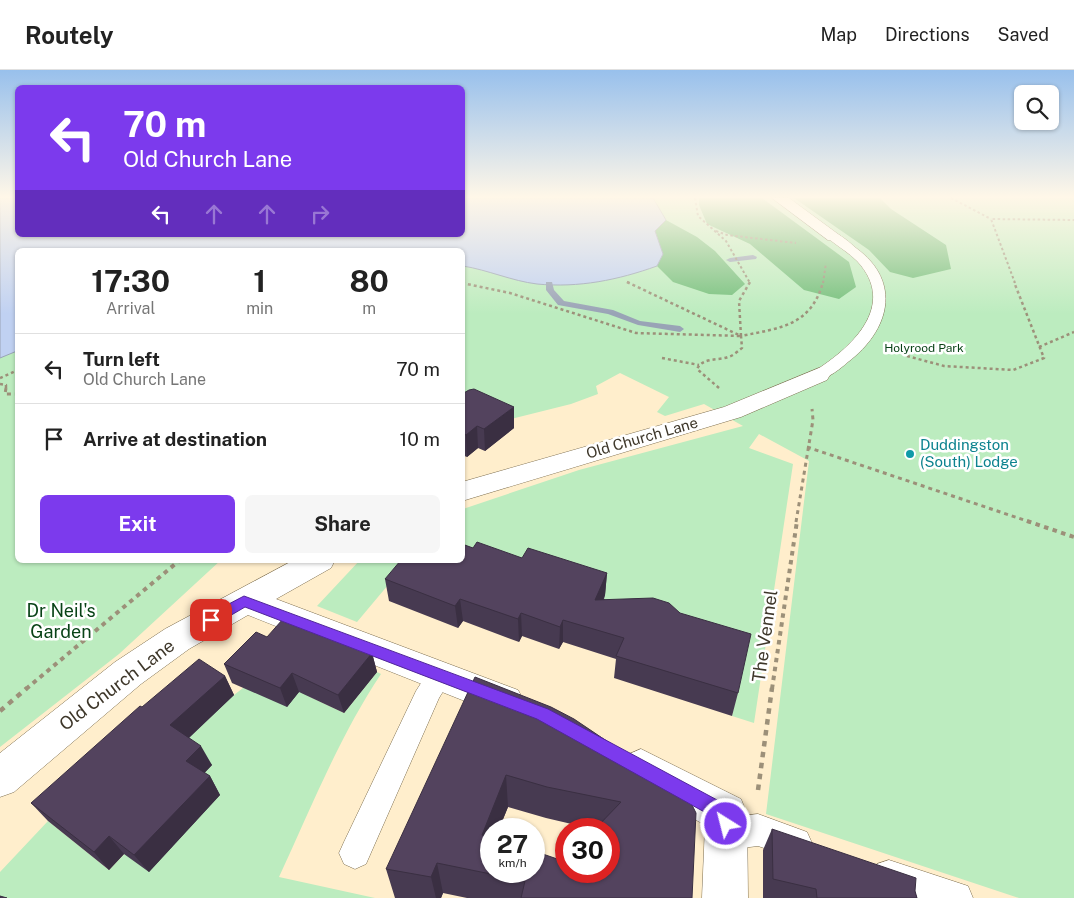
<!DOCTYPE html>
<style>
body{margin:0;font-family:"Public Sans",sans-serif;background:#f6f6f6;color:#222;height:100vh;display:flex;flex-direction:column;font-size:19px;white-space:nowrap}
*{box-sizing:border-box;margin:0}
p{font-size:16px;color:#767676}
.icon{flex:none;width:28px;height:28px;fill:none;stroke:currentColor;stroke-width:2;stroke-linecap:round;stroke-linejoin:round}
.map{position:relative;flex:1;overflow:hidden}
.side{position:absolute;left:15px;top:178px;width:450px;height:315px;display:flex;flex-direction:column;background:#fff;border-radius:8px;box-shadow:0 1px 4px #0004}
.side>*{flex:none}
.banner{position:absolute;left:15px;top:15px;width:450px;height:152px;border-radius:8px;box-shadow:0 1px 4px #0004;background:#7c3aed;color:#fff;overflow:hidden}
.fabs{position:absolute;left:1014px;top:15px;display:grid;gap:10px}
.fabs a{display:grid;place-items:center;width:45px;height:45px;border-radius:8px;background:#fff;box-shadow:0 1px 4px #0004;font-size:25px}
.speed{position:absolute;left:480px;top:748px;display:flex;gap:10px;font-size:25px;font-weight:700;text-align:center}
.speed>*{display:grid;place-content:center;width:65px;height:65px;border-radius:50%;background:#fff;box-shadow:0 1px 4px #0004;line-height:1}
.speed small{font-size:12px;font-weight:400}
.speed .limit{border:8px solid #d22;background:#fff;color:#111}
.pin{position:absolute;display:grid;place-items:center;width:42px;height:42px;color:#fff;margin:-21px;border-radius:10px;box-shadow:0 2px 8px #0006}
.me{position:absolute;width:55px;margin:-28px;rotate:324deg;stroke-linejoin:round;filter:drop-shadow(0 0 4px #0008)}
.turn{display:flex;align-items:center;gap:18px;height:105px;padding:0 25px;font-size:22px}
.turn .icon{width:65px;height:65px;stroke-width:2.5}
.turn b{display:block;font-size:35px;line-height:42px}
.lanes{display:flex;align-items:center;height:48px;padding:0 25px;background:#0003;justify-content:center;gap:25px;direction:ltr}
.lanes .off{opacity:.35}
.eta{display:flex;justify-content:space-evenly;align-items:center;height:85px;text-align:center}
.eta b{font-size:30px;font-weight:700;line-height:35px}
.button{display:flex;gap:10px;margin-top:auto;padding:10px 25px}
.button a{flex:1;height:58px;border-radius:8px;background:#7c3aed;color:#fff;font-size:20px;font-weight:700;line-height:58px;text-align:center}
.button a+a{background:#f6f6f6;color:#222}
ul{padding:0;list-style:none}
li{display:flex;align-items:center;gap:15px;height:70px;padding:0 25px;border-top:1px solid #e0e0e0}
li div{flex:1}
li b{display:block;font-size:19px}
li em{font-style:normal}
header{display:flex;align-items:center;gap:30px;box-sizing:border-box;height:70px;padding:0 25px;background:#fff;border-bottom:1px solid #e0e0e0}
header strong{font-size:24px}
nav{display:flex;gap:28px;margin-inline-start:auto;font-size:18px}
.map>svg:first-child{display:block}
.green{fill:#bcecbf}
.forest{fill:#73bf7b}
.water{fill:#c0d1f2;stroke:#99a3b6}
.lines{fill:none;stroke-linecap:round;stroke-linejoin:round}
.stream{fill:#99a3b6;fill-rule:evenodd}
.lane-casing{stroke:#7e6f50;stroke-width:1}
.street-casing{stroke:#7e6f50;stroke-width:1}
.path-far4{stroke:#9c9079;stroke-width:2;stroke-dasharray:2.5 2.5;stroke-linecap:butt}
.path-far3{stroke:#9c9079;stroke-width:2.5;stroke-dasharray:3 3;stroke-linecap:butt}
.path-far2{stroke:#9c9079;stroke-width:3;stroke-dasharray:4 4;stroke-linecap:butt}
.path-far1{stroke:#9c9079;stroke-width:4;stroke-dasharray:4.5 4.5;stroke-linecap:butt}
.path{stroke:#9c9079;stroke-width:4.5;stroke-dasharray:5.5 5.5;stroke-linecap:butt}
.lane{fill:#fff;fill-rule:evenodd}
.street{fill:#fff;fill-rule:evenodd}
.wall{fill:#473a51;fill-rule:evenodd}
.shaded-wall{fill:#3a2f42}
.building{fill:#53435e;stroke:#3a2f42;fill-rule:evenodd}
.route{fill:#7c3aed;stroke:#51269a}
.culture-dot{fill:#0f9aa8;stroke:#fff;stroke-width:2}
.labels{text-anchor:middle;stroke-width:5;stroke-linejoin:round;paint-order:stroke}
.far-park-label{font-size:12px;fill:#094317;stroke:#fff}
.street-label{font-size:15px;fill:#3e372a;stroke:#fff}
.culture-label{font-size:15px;fill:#0d838f;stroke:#fff;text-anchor:start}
.near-park-label{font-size:18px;fill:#094317;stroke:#fff}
.near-street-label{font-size:18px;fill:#3e372a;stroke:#fff}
</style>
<header>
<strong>Routely</strong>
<nav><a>Map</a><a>Directions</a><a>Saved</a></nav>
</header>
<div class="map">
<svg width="1074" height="828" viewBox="0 0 1074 828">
<rect width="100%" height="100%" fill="#fec"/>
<path class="green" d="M 0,128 L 17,128 L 18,165 L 462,165 L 463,128 L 1074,128 L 1074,828 L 1019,828 L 766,744 L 809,391 L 759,364 L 749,378 L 793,394 L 754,653 L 732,646 L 745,586 L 462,490 L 463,439 L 579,400 L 743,356 L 704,334 L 665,346 L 657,342 L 669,327 L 620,303 L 596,316 L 598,324 L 571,334 L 495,353 L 463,347 L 462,180 L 18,180 L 18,490 L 221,490 L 119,584 L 0,677 Z
M 360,490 L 409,490 L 357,552 L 317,536 Z
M 330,584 L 308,626 L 344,643 L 377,602 L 381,604 C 339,667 311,738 279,807 L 375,828 L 0,828 L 0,802 L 48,751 L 109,800 L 211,695 L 152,655 L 234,625 L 243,618 Z"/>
<path class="forest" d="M 699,128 L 762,128 L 849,192 L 856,217 L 839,229 L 804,220 L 750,174 L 707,154 L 699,135 Z
M 794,128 L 880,128 L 891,139 L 946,175 L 951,199 L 913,208 L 890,202 L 869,180 Z
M 666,150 L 697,167 L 715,181 L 745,214 L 732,225 L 709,224 L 673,212 L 657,196 L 663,184 L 655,161 Z"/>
<path class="water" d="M 0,128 L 17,128 L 18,165 L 462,165 L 463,128 L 653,128 L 666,150 L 655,161 L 663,184 L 657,196 C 618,210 579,218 537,214 C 512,211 488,200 463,196 L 462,180 L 18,180 L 17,281 L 0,288 Z"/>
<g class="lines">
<path class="stream" d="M 753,185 L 757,187 L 756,189 L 730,192 L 726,190 L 730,188 Z
M 546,212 L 552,212 L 554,220 L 564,231 L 613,240 L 640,251 L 680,256 L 684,259 L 680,262 L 638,255 L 608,244 L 558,235 L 546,220 Z"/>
<g class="lane-casing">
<path id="lane" d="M 834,163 C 842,165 850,173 856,178 C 903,212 889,261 848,292 C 840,299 830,307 819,310 L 813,308 L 811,305 L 813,302 C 850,279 899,236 857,191 C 849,183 839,177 830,170 L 828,167 L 830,164 Z
M 439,596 L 448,599 L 452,607 L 439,628 L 366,794 L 355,799 L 344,794 L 339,783 L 344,772 L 416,621 L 430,599 Z
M 758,744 L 807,762 L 812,773 L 807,784 L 796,789 L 758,776 L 725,780 L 714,775 L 709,764 L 714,753 L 725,748 Z
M 889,790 L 968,816 L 973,828 L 906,828 L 877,818 L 873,806 L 877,794 Z"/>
</g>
<g class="street-casing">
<path id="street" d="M 772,128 L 789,128 L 842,167 L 840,170 L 828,170 Z
M 819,298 L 827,300 L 830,305 L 827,310 L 741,347 L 462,431 L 462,412 L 724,337 Z
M 294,490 L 335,490 L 331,498 L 276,529 L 518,620 L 524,631 L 518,642 L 505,647 L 248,545 L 189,579 L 141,614 L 14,722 L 0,727 L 0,683 L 115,592 L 165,559 Z
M 641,679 L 741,729 L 747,744 L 748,828 L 702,828 L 705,755 L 627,711 L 621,698 L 627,685 Z"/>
</g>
<path class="path-far4" d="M 695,128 L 698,146 L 726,171 L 750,213
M 951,128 L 991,149
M 716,161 L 727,165 L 796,173
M 627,212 L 630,213
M 462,213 L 464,213
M 823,213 L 826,193
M 1015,213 L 991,149 L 1074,150"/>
<path class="path-far3" d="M 627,212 L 741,266
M 462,213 L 510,223 L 636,263 L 741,266
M 741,266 L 739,231 L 750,212
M 1039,277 L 1074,262
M 907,286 L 944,296 L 1013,300 L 1044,288 L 1014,212
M 662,288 L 699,295
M 0,308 L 18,300
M 0,314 L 6,315 L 6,319
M 719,318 L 697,299 C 703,287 717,291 728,287 C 733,286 738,281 742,278 L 741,266 C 780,258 811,256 823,212"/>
<path class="path-far2" d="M 6,318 L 5,324 L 18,324
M 807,377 L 1030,452
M 796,452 L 813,350 L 812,339"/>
<path class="path-far1" d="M 1027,451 L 1074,467
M 26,619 L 180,490
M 772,619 L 797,451"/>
<path class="path" d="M 0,641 L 27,618
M 758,720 L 772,618"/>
<use href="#lane" class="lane"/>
<use href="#street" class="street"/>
</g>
<path class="wall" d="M 462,324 L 514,337 L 514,358 L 485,381 L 478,378 L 467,387 L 462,385 Z
M 473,478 L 522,488 L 607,503 L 605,525 L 604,529 L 738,623 L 732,646 L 614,608 L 616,589 L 563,572 L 559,579 L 522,566 L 519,572 L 463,551 L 458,558 L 389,531 L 385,509 Z
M 267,567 L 343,573 L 372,583 L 377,602 L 344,643 L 299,622 L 287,637 L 232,613 L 224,594 Z
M 225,606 L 234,625 L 189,668 L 212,695 L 204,703 L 210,706 L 220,725 L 149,802 L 124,784 L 109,800 L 48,751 L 31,733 Z
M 551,637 L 692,828 L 467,828 L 443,823 L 441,828 L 395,828 L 386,799 ZM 508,737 L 546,748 L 593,759 L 609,759 L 566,801 L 491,801 L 491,759 L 499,759 Z
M 772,759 L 915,821 L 917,828 L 763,828 L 763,780 Z"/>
<path class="shaded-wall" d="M 514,337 L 514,358 L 485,381 L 484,359 Z
M 477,356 L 478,378 L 467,387 L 466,365 Z
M 607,503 L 605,525 L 593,552 L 595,530 Z
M 460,529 L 463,551 L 458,558 L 455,536 Z
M 521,543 L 522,566 L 519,572 L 518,549 Z
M 563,550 L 563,572 L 559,579 L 560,557 Z
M 372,583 L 377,602 L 344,643 L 338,625 Z
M 292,603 L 299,622 L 287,637 L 280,618 Z
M 225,606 L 234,625 L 181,675 L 170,655 Z
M 201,676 L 212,695 L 198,710 L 186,691 Z
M 506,705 L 508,737 L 499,759 L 491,759 L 491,780 L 482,765 Z
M 210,706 L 220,725 L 149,802 L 134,785 Z
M 109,766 L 124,784 L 109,800 L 94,782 Z
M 437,793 L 443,823 L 441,828 L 436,828 L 431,807 Z"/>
<path class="building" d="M 474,319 L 514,337 L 484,359 L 477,356 L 466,365 L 462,363 L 462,324 L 469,320 Z
M 477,472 L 522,488 L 528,478 L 607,503 L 595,530 L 653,528 L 669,533 L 680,543 L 751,564 L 738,623 L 616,586 L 624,568 L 563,550 L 560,557 L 521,543 L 518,549 L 460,529 L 455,536 L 385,509 L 401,490 L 462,490 L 462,474 L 473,478 Z
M 283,549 L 343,573 L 345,571 L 372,583 L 338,625 L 292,603 L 280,618 L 224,594 L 256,562 L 267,567 Z
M 199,589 L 225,606 L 170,655 L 201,676 L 186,691 L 210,706 L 134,785 L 109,766 L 94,782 L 31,733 L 140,636 L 142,637 Z
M 475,607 L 551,637 L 574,649 L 687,725 L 696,743 L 692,828 L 521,828 L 525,811 L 437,793 L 431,807 L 386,799 ZM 506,705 L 547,717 L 621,732 L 595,759 L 609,759 L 609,801 L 566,801 L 566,792 L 534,781 L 534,801 L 491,801 L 491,768 L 482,765 Z
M 772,759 L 916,808 L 915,821 L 917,828 L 817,828 L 816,819 L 773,809 Z
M 0,826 L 7,828 L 0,828 Z"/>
<linearGradient id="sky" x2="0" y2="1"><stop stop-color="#98c0ec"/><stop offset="0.52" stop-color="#fff7e8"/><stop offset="1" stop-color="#fff7e8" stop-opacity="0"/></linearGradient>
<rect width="1074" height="244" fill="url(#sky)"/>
<path class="route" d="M 244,526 L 548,639 L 732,738 L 735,744 L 732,761 L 726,763 L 720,761 L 717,749 L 537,649 L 245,537 L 216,554 L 206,554 L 204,550 L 206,546 Z"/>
<circle class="culture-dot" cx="910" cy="384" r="5"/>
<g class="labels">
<g class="far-park-label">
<text x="924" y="282">Holyrood Park</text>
</g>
<g class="street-label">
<text transform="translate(642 368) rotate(-16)" y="5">Old Church Lane</text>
</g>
<g class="culture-label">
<text x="920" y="380">Duddingston<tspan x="920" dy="17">(South) Lodge</tspan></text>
</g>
<g class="near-park-label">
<text x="61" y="547">Dr Neil's<tspan x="61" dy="21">Garden</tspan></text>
</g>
<g class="near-street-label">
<text transform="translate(765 566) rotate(-82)" y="6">The Vennel</text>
<text transform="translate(117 615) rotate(-37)" y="6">Old Church Lane</text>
</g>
</g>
</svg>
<div class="fabs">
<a><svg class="icon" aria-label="search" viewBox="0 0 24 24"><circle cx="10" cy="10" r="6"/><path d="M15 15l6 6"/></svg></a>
</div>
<div class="speed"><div>27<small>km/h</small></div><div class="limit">30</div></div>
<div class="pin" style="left:211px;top:550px;background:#d93025"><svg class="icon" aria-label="arrive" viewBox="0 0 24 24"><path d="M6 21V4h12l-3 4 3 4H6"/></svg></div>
<svg class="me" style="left:726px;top:754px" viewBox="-20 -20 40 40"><circle r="17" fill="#7c3aed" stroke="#fff" stroke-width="3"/><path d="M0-11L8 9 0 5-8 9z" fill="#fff"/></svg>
<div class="banner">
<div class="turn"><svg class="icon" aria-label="left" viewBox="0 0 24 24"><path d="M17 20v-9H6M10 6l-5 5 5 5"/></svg><div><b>70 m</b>Old Church Lane</div></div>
<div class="lanes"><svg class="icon" aria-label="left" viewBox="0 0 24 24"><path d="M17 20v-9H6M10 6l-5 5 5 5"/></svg><svg class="icon off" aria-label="ahead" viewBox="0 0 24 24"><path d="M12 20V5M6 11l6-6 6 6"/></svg><svg class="icon off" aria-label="ahead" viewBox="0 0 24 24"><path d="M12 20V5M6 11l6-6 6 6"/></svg><svg class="icon off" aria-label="right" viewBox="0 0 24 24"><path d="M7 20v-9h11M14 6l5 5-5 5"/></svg></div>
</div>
<section class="side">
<div class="eta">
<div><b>17:30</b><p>Arrival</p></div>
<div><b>1</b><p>min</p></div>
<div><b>80</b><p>m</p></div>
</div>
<ul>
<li><svg class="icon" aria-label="left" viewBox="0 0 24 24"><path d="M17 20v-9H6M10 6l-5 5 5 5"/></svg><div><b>Turn left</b><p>Old Church Lane</p></div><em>70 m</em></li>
<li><svg class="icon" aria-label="arrive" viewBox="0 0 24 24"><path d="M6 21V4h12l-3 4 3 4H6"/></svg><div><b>Arrive at destination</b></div><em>10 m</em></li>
</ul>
<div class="button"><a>Exit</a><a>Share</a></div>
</section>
</div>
